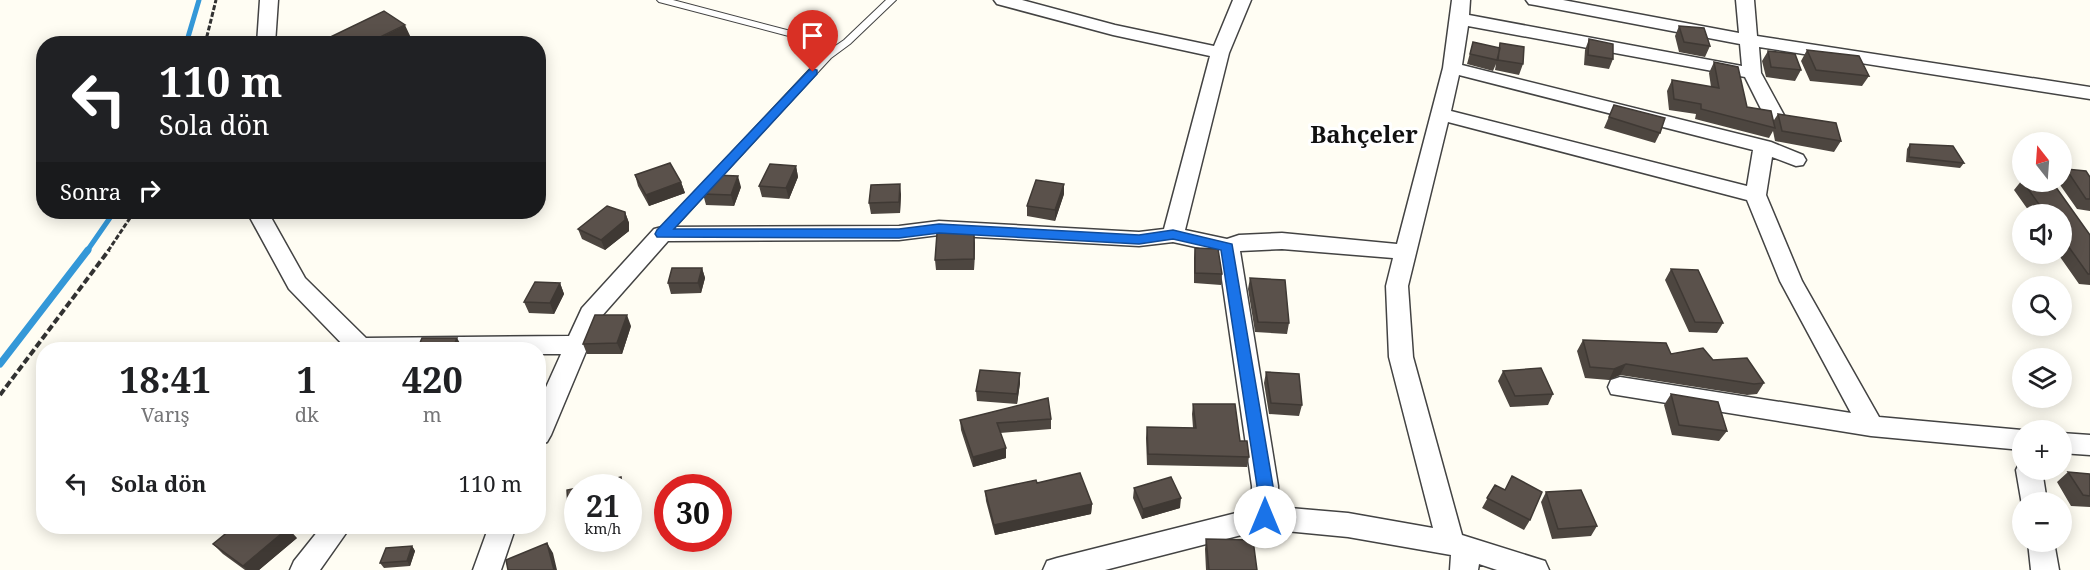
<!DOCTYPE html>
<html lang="tr">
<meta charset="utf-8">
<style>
body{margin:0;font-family:"Noto Serif",serif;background:#f6f6f6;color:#202124;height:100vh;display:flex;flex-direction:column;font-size:22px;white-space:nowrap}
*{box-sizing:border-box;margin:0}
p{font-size:20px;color:#757577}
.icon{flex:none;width:33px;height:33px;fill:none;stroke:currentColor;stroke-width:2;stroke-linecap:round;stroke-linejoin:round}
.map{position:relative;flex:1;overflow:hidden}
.sheet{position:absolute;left:36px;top:342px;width:510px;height:192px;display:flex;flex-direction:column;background:#fff;border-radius:24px;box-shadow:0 3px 15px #0003}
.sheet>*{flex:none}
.guide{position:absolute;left:36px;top:36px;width:510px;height:183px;border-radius:24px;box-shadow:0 3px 15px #0003;background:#202124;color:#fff;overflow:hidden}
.needle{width:39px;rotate:343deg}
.buttons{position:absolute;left:2012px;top:132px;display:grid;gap:12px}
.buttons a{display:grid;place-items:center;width:60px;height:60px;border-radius:50%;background:#fff;box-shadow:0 3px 15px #0003;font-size:30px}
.speed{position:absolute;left:564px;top:474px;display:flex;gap:12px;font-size:30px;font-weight:700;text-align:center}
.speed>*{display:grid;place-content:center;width:78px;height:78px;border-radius:50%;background:#fff;box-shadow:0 3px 15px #0003;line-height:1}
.speed small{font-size:15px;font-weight:400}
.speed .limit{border:9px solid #d22;background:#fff;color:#111}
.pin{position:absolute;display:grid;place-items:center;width:51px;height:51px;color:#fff;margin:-62px -26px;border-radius:50% 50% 50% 0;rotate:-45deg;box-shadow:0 0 6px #0007}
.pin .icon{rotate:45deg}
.me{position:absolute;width:66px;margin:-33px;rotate:0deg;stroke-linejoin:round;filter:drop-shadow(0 0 4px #0008)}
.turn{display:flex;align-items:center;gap:21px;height:126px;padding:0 24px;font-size:27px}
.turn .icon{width:78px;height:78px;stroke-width:2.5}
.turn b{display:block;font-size:42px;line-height:51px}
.then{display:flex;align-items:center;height:57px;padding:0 24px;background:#0003;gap:12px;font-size:22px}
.eta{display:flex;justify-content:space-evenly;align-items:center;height:102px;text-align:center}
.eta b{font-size:36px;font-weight:700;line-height:42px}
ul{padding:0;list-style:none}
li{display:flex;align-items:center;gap:18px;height:78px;padding:0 24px}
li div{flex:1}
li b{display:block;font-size:22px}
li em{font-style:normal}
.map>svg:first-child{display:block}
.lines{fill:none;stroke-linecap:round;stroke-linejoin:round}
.stream-far1{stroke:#3498d8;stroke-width:5}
.stream{stroke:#3498d8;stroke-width:7}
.service-casing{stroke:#434343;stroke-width:2}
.minor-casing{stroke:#434343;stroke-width:3}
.path-far1{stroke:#323232;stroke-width:3;stroke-dasharray:5 2;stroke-linecap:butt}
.path{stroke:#323232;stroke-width:4;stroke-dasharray:7 3;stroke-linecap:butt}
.service{fill:#fff;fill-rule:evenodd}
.minor{fill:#fff;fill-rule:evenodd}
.wall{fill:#4d4640}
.shaded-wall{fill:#3f3934}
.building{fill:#5a514b;stroke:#3f3934;stroke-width:1.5}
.route{fill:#1a73e8;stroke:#114b97;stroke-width:1.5}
.labels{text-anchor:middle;stroke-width:6;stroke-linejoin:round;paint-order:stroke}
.district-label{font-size:24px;font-weight:bold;fill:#101010;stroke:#fff}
</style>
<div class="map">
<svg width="2090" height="570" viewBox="0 0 2090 570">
<rect width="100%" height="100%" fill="#fffdf3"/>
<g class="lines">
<path class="stream-far1" d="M 186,44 L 199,0
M 87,251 L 114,212"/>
<path class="stream" d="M 0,364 L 88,250"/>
<g class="service-casing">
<path id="service" d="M 657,0 L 673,0 L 806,35 L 828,51 L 844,40 L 886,0 L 896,0 L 850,44 L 831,58 L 666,237 L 662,238 L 656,234 L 658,231 L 822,56 L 800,39 L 659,2 Z"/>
</g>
<g class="minor-casing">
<path id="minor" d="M 260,0 L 278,0 L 275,44 L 257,44 Z
M 994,0 L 1022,0 L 1115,25 L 1214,46 L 1233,0 L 1251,0 L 1229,53 L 1185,230 L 1227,239 L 1239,235 L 1282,233 L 1397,244 L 1443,68 L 1452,0 L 1470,0 L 1469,15 L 1742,66 L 1740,44 L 1535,5 L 1529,4 L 1526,0 L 1563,0 L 1739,33 L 1736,0 L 1754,0 L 1757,36 L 2090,87 L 2090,99 L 1759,47 L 1761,73 L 1785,117 L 1782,121 L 1768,121 L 1765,117 L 1745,77 L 1468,26 L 1462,65 L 1771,142 L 1803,155 L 1806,160 L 1803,165 L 1796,166 L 1772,157 L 1766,195 L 1802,281 L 1879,417 L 2022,430 L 2024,430 L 2022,430 L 2022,450 L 1871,436 L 1611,394 L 1608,387 L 1611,380 L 1620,377 L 1851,413 L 1780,281 L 1747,200 L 1448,122 L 1408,286 L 1413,357 L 1462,535 L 1545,561 L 1549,570 L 1497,570 L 1479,564 L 1478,570 L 1450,570 L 1451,555 L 1348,537 L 1265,529 L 1105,570 L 1043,570 L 1047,561 L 1057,558 L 1252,509 L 1252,486 L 1218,252 L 1173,242 L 1139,246 L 939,235 L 899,240 L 668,241 L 600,318 L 551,435 L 547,442 L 538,445 L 538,405 L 561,354 L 538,354 L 538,350 L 348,350 L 289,289 L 247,212 L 268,212 L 305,278 L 366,338 L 569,336 L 582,308 L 654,229 L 662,227 L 899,226 L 939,221 L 1139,232 L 1164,229 L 1210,56 L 1113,35 L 997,4 ZM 1459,75 L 1753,150 L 1747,186 L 1451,111 ZM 1282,249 L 1393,258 L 1386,286 L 1389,357 L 1433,528 L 1348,513 L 1278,507 L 1278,486 L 1240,251 Z
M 2061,433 L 2090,435 L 2090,455 L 2061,453 Z
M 2020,462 L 2022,462 L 2022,470 L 2042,470 L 2047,502 L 2022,502 L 2022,505 L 2016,470 Z
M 322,526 L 351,526 L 320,570 L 290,570 L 294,561 Z
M 489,526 L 516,526 L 501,570 L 473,570 Z
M 2028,542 L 2054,542 L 2059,570 L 2031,570 Z"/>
</g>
<path class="path-far1" d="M 205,44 L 216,0
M 108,251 L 134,212"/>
<path class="path" d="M 0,395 L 109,250"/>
<use href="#service" class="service"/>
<use href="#minor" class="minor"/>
</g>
<path class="wall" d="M 1679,26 L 1710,46 L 1705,57 L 1679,52 L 1675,36 Z
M 1589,39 L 1613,59 L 1609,69 L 1584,65 L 1585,50 Z
M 1473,42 L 1499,48 L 1500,43 L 1523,64 L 1519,75 L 1495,70 L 1496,64 L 1493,71 L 1467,64 Z
M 1807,50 L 1869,76 L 1862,86 L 1810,81 L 1801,61 Z
M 1768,51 L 1801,70 L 1795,81 L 1766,77 L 1762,61 Z
M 1714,62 L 1747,107 L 1774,120 L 1778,114 L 1841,141 L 1834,152 L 1775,141 L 1773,131 L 1769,138 L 1695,119 L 1696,114 L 1669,110 L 1667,91 L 1672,80 L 1711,87 L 1709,73 Z
M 1614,105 L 1660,133 L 1655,143 L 1604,128 Z
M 1910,144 L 1964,163 L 1960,168 L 1906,162 L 1907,149 Z
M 796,166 L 798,177 L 789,199 L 762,197 L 759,186 Z
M 2066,169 L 2090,177 L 2090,211 L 2077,209 L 2058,182 L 2061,182 L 2061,175 Z
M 635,175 L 681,182 L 685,193 L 649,206 L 638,186 Z
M 2022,180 L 2090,235 L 2090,285 L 2079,284 L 2058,254 L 2061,254 L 2061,214 L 2031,214 L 2014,190 Z
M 741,187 L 734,206 L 706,205 L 703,194 Z
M 901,194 L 900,213 L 871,214 L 869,203 Z
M 1064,194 L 1055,221 L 1027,216 L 1027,206 Z
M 625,212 L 629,223 L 629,231 L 605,250 L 582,239 L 578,229 Z
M 975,243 L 974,270 L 936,270 L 935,260 Z
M 1195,248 L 1222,274 L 1221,285 L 1194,283 L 1194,258 Z
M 702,268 L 705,278 L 701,293 L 671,294 L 668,283 Z
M 1671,269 L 1723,323 L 1717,333 L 1689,332 L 1665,280 Z
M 1250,278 L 1289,323 L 1287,334 L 1255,332 L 1248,289 Z
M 560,283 L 564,294 L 554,314 L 529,313 L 524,302 Z
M 631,326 L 622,354 L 587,354 L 583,344 Z
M 1583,340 L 1713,360 L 1764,383 L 1757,394 L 1747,395 L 1620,375 L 1609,380 L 1585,378 L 1577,351 Z
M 1503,371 L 1553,394 L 1548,405 L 1510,407 L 1498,381 Z
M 1266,372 L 1302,405 L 1299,416 L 1269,414 L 1264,383 Z
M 1020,383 L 1017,404 L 977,401 L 976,391 Z
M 1671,394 L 1727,431 L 1719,441 L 1672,435 L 1664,405 Z
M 1193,404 L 1249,457 L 1247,467 L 1147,465 L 1146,438 L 1147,427 L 1193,428 L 1192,414 Z
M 1051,419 L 1051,429 L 1000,433 L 1006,448 L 1006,458 L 973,467 L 961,430 L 960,420 Z
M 2068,472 L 2090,474 L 2090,507 L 2071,506 L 2057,482 Z
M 1037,483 L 1092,504 L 1091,514 L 995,535 L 986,501 L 985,491 Z
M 1495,485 L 1505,490 L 1530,520 L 1524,530 L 1482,508 Z
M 1134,488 L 1180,508 L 1142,519 L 1133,498 Z
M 1546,492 L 1597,526 L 1591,536 L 1552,539 L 1541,502 Z
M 297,538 L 259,570 L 245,570 L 223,554 L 213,544 Z
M 1206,539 L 1257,570 L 1206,570 L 1205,549 Z
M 412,546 L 415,551 L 410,566 L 384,568 L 380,563 Z"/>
<path class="shaded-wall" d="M 405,25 L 412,40 L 404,44 L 366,44 Z
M 796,166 L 798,177 L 789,199 L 786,188 Z
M 738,176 L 741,187 L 734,206 L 731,195 Z
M 681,182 L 685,193 L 649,206 L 646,195 Z
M 900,184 L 901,194 L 900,213 L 899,202 Z
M 1064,184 L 1064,194 L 1055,221 L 1055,210 Z
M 625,212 L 629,223 L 629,231 L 605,250 L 601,240 Z
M 974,232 L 975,243 L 974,270 Z
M 702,268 L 705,278 L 701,293 L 698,283 Z
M 560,283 L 564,294 L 554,314 L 550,303 Z
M 627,315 L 631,326 L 622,354 L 617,343 Z
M 457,338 L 464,350 L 452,350 Z
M 538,358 L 544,368 L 540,390 L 538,387 Z
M 1626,364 L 1620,375 L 1609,380 L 1614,369 Z
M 1020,373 L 1020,383 L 1017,404 L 1017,394 Z
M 1006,448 L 1006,458 L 973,467 L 973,457 Z
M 621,477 L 626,488 L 622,488 Z
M 1181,498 L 1180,508 L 1142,519 L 1143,509 Z
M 1092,504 L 1091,514 L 995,535 L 994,525 Z
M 578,524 L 578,535 L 575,536 L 569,526 Z
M 288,528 L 297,538 L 259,570 L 247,570 L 243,566 Z
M 547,543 L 553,553 L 557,570 L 554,570 Z
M 412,546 L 415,551 L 410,566 L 407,561 Z"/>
<path class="building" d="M 384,11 L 405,25 L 366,44 L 316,44 Z
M 1679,26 L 1704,28 L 1710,46 L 1684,42 Z
M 1589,39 L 1613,44 L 1613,59 L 1588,55 Z
M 1473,42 L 1500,48 L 1497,60 L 1470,54 Z
M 1500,43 L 1524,47 L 1523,64 L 1498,60 Z
M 1807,50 L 1859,56 L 1869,76 L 1816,70 Z
M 1768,51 L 1795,54 L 1801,70 L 1771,67 Z
M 1714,62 L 1738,67 L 1747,107 L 1771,111 L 1775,128 L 1701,109 L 1701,104 L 1674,99 L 1672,80 L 1719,88 Z
M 1614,105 L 1665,118 L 1660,133 L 1609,117 Z
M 1778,114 L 1836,123 L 1841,141 L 1782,131 Z
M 1910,144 L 1953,146 L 1964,163 L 1909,157 Z
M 670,163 L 681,182 L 646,195 L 635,175 Z
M 770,164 L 796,166 L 786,188 L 759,186 Z
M 2066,169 L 2086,171 L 2090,177 L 2090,199 L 2086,199 Z
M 714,175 L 738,176 L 731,195 L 703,194 L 708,181 Z
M 1036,180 L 1064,184 L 1055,210 L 1027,206 Z
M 2023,182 L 2053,183 L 2090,235 L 2090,274 L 2088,274 L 2061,236 L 2061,214 L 2046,214 Z
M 900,184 L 899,202 L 869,203 L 871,185 Z
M 607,206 L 625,212 L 625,220 L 601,240 L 578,229 Z
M 974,232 L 974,259 L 935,260 L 937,233 Z
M 1195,248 L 1218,249 L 1222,274 L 1195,273 Z
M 672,268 L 702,268 L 698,283 L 668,283 Z
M 1671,269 L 1698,270 L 1723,323 L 1695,322 Z
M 1250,278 L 1285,280 L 1289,323 L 1258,322 Z
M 535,282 L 560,283 L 550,303 L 524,302 Z
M 595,315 L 627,315 L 617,343 L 583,344 Z
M 422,338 L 457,338 L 452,350 L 417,350 Z
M 1583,340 L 1666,343 L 1671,354 L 1703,348 L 1713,360 L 1747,358 L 1764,383 L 1754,384 L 1626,364 L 1614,369 L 1590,367 Z
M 1541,368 L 1553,394 L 1515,396 L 1503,371 Z
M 980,370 L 1020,373 L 1017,394 L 976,391 Z
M 1266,372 L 1299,374 L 1302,405 L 1271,403 Z
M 1671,394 L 1718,402 L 1727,431 L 1679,425 Z
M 1048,398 L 1051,419 L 997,423 L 1006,448 L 973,457 L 960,420 Z
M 1193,404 L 1235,404 L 1240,441 L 1247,441 L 1249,457 L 1148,454 L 1147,427 L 1196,428 Z
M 2068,472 L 2090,474 L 2090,496 L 2083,495 Z
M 1080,473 L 1092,504 L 994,525 L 985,491 L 1036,480 L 1037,483 Z
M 1512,476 L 1542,492 L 1530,520 L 1487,498 L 1495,485 L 1505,490 Z
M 621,477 L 622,488 L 579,488 Z
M 1171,477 L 1181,498 L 1143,509 L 1134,488 Z
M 578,488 L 578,524 L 569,526 L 567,490 Z
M 1581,490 L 1597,526 L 1558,529 L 1546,492 Z
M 235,526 L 286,526 L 288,528 L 243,566 L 213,544 Z
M 1206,539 L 1253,540 L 1257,570 L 1209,570 Z
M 547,543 L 554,570 L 508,570 L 506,560 Z
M 412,546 L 407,561 L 380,563 L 386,548 Z"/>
<path class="route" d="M 813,69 L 817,70 L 817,74 L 674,229 L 899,229 L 939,224 L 1139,235 L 1173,230 L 1232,244 L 1273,486 L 1273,517 L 1271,522 L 1265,524 L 1259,522 L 1257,517 L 1257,486 L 1221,250 L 1173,239 L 1139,244 L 939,233 L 899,238 L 657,237 L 655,234 L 657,230 L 809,70 Z"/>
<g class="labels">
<g class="district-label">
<text x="1364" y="143">Bahçeler</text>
</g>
</g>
</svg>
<div class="buttons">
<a><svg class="needle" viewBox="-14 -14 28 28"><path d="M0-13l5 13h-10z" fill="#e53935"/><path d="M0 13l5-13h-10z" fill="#757577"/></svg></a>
<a><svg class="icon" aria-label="sound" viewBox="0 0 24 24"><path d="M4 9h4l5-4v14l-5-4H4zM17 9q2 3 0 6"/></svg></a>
<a><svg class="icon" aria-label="search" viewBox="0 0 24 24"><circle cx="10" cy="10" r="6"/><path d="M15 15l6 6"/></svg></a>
<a><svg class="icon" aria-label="layers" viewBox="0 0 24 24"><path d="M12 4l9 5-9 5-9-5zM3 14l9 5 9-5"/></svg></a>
<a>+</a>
<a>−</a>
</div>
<div class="speed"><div>21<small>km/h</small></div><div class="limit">30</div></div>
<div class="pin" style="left:813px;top:72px;background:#d93025"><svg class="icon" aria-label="arrive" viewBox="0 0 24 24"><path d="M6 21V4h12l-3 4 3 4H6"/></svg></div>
<svg class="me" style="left:1265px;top:517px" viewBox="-20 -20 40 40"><circle r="19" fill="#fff"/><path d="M0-13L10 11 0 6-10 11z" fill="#1a73e8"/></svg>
<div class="guide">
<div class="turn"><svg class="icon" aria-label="left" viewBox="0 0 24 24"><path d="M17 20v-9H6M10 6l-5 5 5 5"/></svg><div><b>110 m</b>Sola dön</div></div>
<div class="then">Sonra<svg class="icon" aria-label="right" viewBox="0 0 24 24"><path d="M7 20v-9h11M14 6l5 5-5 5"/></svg></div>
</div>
<section class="sheet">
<div class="eta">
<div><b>18:41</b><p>Varış</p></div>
<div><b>1</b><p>dk</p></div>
<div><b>420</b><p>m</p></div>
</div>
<ul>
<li><svg class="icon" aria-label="left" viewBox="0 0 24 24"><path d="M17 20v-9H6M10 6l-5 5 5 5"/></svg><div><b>Sola dön</b></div><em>110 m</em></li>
</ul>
</section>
</div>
